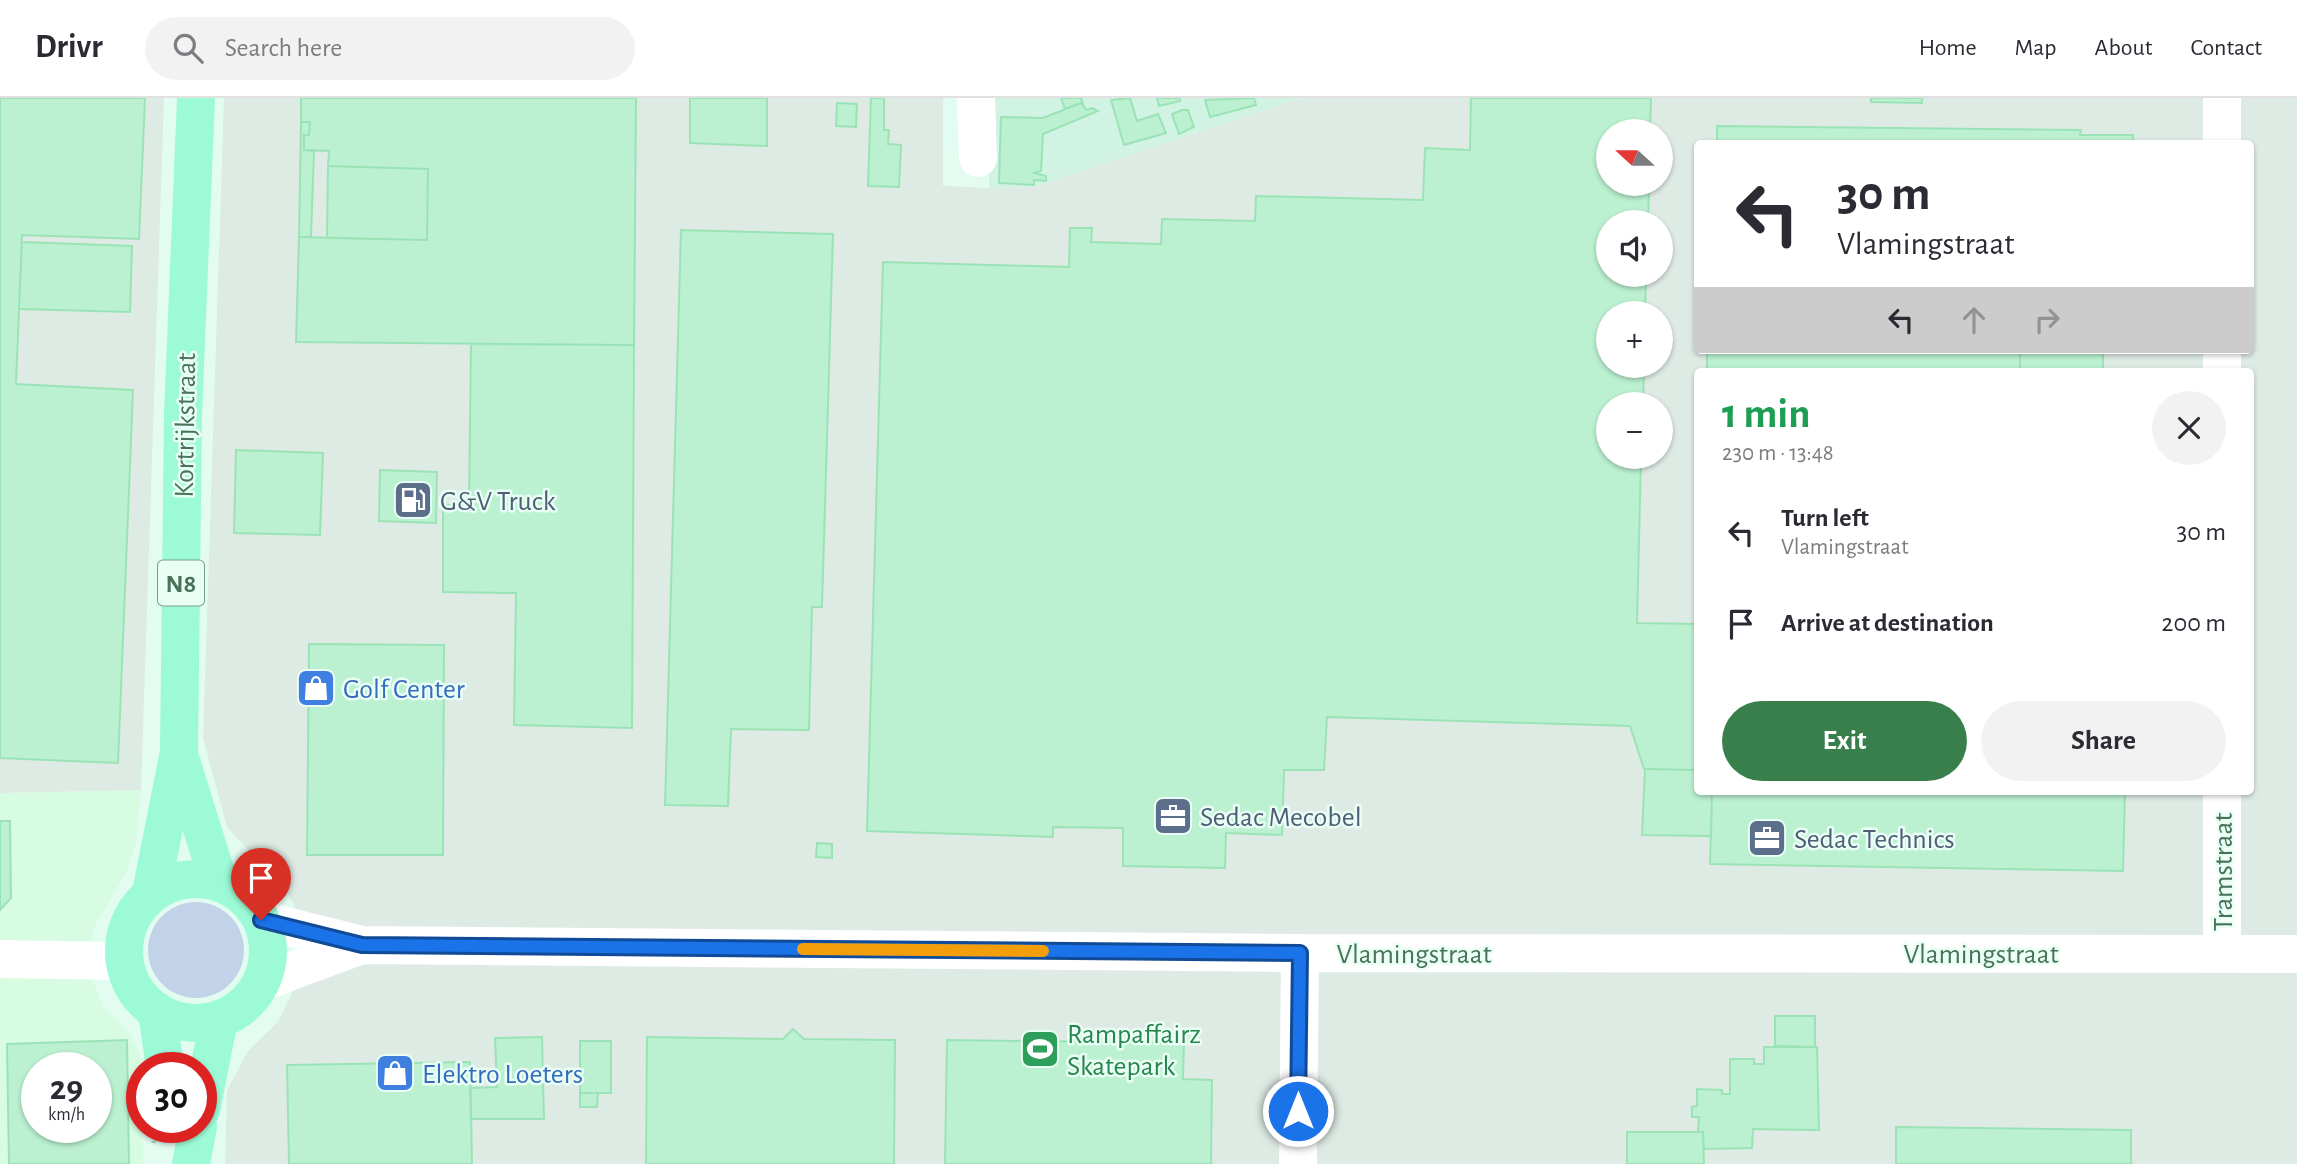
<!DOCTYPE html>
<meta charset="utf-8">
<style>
body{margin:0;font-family:"Alegreya Sans",sans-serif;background:#f2f2f3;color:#2b2b33;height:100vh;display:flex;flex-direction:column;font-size:26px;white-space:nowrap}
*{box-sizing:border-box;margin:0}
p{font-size:23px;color:#7c7c81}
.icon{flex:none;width:38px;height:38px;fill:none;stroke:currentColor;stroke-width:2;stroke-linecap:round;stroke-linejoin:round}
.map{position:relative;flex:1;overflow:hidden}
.panel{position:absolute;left:1694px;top:270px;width:560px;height:427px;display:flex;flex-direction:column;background:#fff;border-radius:7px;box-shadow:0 2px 5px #0004}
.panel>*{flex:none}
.banner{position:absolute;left:1694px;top:42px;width:560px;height:214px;border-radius:7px;box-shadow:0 2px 5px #0004;background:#fff;color:#2b2b33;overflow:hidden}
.needle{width:46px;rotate:291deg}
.controls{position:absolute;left:1596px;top:21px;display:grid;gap:14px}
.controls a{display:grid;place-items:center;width:77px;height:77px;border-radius:50%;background:#fff;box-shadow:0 2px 5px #0004;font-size:35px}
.speed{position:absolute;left:21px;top:954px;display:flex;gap:14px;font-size:35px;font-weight:700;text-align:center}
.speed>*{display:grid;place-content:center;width:91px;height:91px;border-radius:50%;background:#fff;box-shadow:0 2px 5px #0004;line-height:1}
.speed small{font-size:18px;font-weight:400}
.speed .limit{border:10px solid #d22;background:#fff;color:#111}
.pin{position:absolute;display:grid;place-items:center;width:60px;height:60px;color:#fff;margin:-72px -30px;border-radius:50% 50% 50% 0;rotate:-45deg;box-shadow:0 0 7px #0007}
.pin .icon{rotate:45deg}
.me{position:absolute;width:77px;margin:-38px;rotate:0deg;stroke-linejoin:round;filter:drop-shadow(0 0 5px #0008)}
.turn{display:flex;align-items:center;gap:24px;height:147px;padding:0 28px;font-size:32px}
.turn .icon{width:91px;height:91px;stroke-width:2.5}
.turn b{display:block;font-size:49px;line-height:60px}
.lanes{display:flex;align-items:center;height:66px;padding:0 28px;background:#0003;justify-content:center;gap:35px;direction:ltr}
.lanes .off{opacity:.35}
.round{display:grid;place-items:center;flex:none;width:74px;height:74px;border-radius:37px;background:#f2f2f3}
.overview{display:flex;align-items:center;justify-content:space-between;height:119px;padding:0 28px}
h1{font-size:42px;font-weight:700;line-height:52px;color:#1e9e55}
.primary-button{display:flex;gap:14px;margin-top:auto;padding:14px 28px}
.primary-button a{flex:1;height:80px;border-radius:42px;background:#387f4c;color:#fff;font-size:28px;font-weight:700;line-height:80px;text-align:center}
.primary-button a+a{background:#f2f2f3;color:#2b2b33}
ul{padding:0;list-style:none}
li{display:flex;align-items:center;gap:21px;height:91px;padding:0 28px}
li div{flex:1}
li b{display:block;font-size:26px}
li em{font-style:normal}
header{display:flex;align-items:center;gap:42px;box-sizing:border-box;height:98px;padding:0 35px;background:#fff;border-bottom:2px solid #e1e1e2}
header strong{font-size:33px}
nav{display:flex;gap:38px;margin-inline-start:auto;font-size:24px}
.search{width:490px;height:63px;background:#f2f2f3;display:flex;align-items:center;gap:18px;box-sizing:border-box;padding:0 24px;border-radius:38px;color:#7c7c81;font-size:26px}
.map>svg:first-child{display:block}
.residential{fill:#d1f3e4}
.commercial{fill:#d7fce1;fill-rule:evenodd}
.industrial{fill:#deebe4;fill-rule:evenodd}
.green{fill:#c2d2e9}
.building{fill:#bbf1d0;stroke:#9be3b6;stroke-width:2;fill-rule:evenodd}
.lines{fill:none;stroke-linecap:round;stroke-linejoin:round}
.path{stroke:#9ed6b3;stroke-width:4.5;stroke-dasharray:2 5;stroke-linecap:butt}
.minor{stroke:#fff;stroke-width:38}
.major{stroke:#9cfad6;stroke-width:38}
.route-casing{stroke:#114b97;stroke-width:18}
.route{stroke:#1a73e8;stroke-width:12}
.slow{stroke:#f59e0b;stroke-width:12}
.labels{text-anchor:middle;stroke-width:5;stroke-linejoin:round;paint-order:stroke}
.shield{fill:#e9fff6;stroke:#799d87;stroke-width:2}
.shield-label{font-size:26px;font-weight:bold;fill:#497358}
.street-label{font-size:28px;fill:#497358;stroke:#e9fff6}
.service-label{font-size:28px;fill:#4e5e75;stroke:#e9fff6;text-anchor:start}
.shop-label{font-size:28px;fill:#366cbe;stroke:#e9fff6;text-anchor:start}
.leisure-label{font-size:28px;fill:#27864d;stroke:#e9fff6;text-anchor:start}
</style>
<header>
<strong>Drivr</strong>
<div class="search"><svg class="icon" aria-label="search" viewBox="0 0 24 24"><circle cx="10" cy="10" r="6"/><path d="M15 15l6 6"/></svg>Search here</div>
<nav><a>Home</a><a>Map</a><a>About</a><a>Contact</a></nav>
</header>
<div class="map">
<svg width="2297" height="1066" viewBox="0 0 2297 1066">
<rect width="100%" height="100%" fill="#e3fcf2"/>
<path class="residential" d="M 989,0 L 1301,0 L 1034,89 L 989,90 Z"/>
<path class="commercial" d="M 141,692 L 136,745 L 126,775 L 94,829 L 89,874 L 103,908 L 131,936 L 141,960 L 143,1066 L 0,1066 L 0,695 ZM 37,970 L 96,970 L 96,1029 L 37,1029 Z"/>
<path class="industrial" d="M 0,0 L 164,0 L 141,692 L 0,695 Z
M 224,0 L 943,0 L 943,88 L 989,90 L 1034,89 L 1301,0 L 2297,0 L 2297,1066 L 225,1066 L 227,992 L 248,953 L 277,925 L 295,889 L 298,815 L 286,793 L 227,729 L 203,640 ZM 1608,33 L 1661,33 L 1661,86 L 1608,86 ZM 1698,46 L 2250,46 L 2250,252 L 1698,252 ZM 1608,124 L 1661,124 L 1661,177 L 1608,177 ZM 1608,215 L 1661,215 L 1661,268 L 1608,268 ZM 1698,273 L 2250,273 L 2250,693 L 1698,693 ZM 1608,306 L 1661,306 L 1661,359 L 1608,359 Z"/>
<path class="green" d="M148 852a48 48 0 1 1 96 0a48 48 0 1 1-96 0Z"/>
<path class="building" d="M 0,0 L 145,0 L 139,141 L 22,137 L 19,211 L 16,286 L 133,292 L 118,665 L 0,660 Z
M 301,0 L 636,0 L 634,247 L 296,244 L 299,139 L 427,142 L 428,71 L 328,68 L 329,53 L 304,52 L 304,37 L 309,37 L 310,24 L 301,24 Z
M 690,0 L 767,0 L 767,48 L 690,45 Z
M 871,0 L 884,0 L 884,32 L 889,32 L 888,46 L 901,47 L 899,89 L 868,88 Z
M 1061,0 L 1081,0 L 1084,9 L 1081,5 L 1065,11 Z
M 1130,0 L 1137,23 L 1158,16 L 1166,35 L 1124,47 L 1111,2 Z
M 1157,0 L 1180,0 L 1180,3 L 1159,8 Z
M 1254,0 L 1256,7 L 1210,19 L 1205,2 Z
M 1471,0 L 1651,0 L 1650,33 L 1608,33 L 1608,86 L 1649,86 L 1648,124 L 1608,124 L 1608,177 L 1646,177 L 1645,215 L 1608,215 L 1608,268 L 1644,268 L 1643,306 L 1608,306 L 1608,359 L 1641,359 L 1637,525 L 1698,526 L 1698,672 L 1644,671 L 1630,628 L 1327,619 L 1324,672 L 1284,672 L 1282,737 L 1226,735 L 1225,770 L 1123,768 L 1123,730 L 1053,729 L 1053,739 L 867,733 L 883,164 L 1069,169 L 1070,130 L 1092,130 L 1091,144 L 1161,146 L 1162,121 L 1255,123 L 1256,98 L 1423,102 L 1425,50 L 1470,52 Z
M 1871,0 L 1922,0 L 1922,5 L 1871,4 Z
M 837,5 L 857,6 L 856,29 L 836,28 Z
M 1081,5 L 1086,12 L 1092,10 L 1098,13 L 1043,36 L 1041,73 L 1034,75 L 1046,78 L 1046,83 L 1034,82 L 1034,87 L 999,85 L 1001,19 L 1043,20 Z
M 1182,12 L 1188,12 L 1194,29 L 1179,36 L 1172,16 Z
M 301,24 L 310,24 L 309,37 L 304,37 L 304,52 L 314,53 L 311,139 L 299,139 Z
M 1717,28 L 2081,32 L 2080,37 L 2133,37 L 2133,46 L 1717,46 Z
M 328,68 L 428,71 L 427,142 L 327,140 Z
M 681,132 L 833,136 L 822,509 L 812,509 L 809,632 L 731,631 L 728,708 L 665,707 Z
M 22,144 L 132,148 L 130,214 L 19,211 Z
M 471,246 L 634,247 L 632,630 L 514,627 L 516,495 L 443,494 L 443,407 L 469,407 Z
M 1707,252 L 2020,252 L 2020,273 L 1707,273 Z
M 2020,254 L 2103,255 L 2103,273 L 2020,273 Z
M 236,352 L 323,355 L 320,437 L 234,435 Z
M 380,372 L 437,374 L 436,425 L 379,423 Z
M 309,546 L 444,547 L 443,757 L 307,757 Z
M 1645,671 L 1698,672 L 1698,693 L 1712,693 L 1711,738 L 1642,737 Z
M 1712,693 L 2125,693 L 2123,773 L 1710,766 Z
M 0,723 L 10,723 L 11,800 L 0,812 Z
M 817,745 L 832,746 L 832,760 L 816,759 Z
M 1775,918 L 1815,918 L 1815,949 L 1775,948 Z
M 793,931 L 804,941 L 895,942 L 894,1066 L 646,1066 L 647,939 L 783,941 Z
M 542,939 L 544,1021 L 471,1021 L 470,990 L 497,989 L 495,940 Z
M 127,942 L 129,1066 L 9,1066 L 7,946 ZM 37,970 L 96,970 L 96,1029 L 37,1029 Z
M 947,942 L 1184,945 L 1183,981 L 1212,982 L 1211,1066 L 945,1066 Z
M 580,943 L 611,943 L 611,995 L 580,995 Z
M 1764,949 L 1817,949 L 1819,1032 L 1753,1031 L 1752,1050 L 1704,1051 L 1703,1034 L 1698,1034 L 1699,1019 L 1692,1019 L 1692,1009 L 1697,1008 L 1697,991 L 1722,992 L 1722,996 L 1730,996 L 1730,961 L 1754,961 L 1754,966 L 1764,966 Z
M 470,964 L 472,1066 L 289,1066 L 287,967 Z
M 580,995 L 598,995 L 597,1009 L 580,1009 Z
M 1896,1029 L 2131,1032 L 2131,1066 L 1896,1066 Z
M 1627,1034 L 1703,1034 L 1704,1066 L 1627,1066 Z"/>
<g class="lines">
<path class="path" d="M 153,1029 L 154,1049"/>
<path class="minor" d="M 976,0 L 978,60
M 2222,46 L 2222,0
M 2222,273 L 2222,252
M 261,822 L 362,847 L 1300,855 L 2297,856
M 2222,855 L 2222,693
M 0,861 L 124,863
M 262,884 L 362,847
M 1298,1066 L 1300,855"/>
<path class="major" d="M 180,660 L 219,785
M124 853a72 72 0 1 1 144 0a72 72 0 1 1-144 0Z
M 151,795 L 179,654 L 183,317 L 196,0
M 157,913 L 165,970
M 201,1012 L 219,921
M 191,1066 L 198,1029"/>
</g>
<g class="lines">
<g class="route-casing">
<path id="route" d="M 261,822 L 362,847 L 1300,855 L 1298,1013"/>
</g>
<use href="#route" class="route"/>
<path class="slow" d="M 803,851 L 1043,853"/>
</g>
<defs>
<g id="fuel-square" transform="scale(2.0125)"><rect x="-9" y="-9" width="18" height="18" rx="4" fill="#5c6f8a" stroke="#e9fff6"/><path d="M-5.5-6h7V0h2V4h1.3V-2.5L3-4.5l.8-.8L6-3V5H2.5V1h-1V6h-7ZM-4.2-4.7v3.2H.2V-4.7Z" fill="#fff"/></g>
<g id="shop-square" transform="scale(2.0125)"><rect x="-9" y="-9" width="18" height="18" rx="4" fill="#3f7fe0" stroke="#e9fff6"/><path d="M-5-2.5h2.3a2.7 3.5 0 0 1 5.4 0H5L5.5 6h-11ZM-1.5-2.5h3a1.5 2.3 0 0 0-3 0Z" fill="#fff"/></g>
<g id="office-square" transform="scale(2.0125)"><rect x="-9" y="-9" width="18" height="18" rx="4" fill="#5c6f8a" stroke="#e9fff6"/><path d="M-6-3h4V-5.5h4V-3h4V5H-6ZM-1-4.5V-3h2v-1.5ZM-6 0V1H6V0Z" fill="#fff"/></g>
<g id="stadium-square" transform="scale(2.0125)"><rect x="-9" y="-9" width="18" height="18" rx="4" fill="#2e9e5b" stroke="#e9fff6"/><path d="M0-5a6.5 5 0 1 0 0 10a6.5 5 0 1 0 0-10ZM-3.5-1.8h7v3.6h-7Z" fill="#fff"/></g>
</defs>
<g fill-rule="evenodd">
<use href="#fuel-square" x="413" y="402"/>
<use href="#shop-square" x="316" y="590"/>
<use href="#office-square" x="1173" y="718"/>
<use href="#office-square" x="1767" y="740"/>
<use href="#stadium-square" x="1040" y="951"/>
<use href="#shop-square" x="395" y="975"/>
</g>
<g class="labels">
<rect class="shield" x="158" y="462.5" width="46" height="45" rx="5"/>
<g class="shield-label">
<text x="181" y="494">N8</text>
</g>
<g class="street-label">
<text transform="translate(184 327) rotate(-89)" y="10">Kortrijkstraat</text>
<text transform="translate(2222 774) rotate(-90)" y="10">Tramstraat</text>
<text x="1414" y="865">Vlamingstraat</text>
<text x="1981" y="865">Vlamingstraat</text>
</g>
<g class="service-label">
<text x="440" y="412">G&amp;V Truck</text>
<text x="1200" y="728">Sedac Mecobel</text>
<text x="1794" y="750">Sedac Technics</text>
</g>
<g class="shop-label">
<text x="343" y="600">Golf Center</text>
<text x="422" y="985">Elektro Loeters</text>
</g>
<g class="leisure-label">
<text x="1067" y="945">Rampaffairz<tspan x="1067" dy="32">Skatepark</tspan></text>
</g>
</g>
</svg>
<div class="controls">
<a><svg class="needle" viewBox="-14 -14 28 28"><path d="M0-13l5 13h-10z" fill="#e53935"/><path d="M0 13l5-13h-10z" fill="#7c7c81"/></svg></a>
<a><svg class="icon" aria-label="sound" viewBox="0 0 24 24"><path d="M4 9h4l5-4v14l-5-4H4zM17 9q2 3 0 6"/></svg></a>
<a>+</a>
<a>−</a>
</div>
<div class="speed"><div>29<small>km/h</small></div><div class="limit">30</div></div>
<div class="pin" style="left:261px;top:822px;background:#d93025"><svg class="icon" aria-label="arrive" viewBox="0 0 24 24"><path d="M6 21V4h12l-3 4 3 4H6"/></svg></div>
<svg class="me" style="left:1298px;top:1013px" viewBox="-20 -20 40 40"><circle r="17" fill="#1a73e8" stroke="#fff" stroke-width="3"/><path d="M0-11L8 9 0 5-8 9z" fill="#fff"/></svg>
<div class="banner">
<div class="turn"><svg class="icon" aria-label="left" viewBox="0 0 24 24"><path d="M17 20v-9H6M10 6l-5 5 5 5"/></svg><div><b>30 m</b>Vlamingstraat</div></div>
<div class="lanes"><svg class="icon" aria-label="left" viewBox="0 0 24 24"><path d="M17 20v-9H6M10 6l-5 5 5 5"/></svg><svg class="icon off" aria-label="ahead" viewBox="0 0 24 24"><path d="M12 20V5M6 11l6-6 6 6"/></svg><svg class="icon off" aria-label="right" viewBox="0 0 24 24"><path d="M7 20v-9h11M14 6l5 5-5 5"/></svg></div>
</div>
<section class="panel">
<div class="overview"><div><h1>1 min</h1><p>230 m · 13:48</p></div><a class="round"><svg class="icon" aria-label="close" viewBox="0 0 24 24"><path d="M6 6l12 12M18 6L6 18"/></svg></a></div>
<ul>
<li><svg class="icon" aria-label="left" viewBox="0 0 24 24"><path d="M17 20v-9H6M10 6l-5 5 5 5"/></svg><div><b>Turn left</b><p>Vlamingstraat</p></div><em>30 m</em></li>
<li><svg class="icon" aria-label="arrive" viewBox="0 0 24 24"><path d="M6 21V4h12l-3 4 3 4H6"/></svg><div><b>Arrive at destination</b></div><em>200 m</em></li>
</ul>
<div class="primary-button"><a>Exit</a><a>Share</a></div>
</section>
</div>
